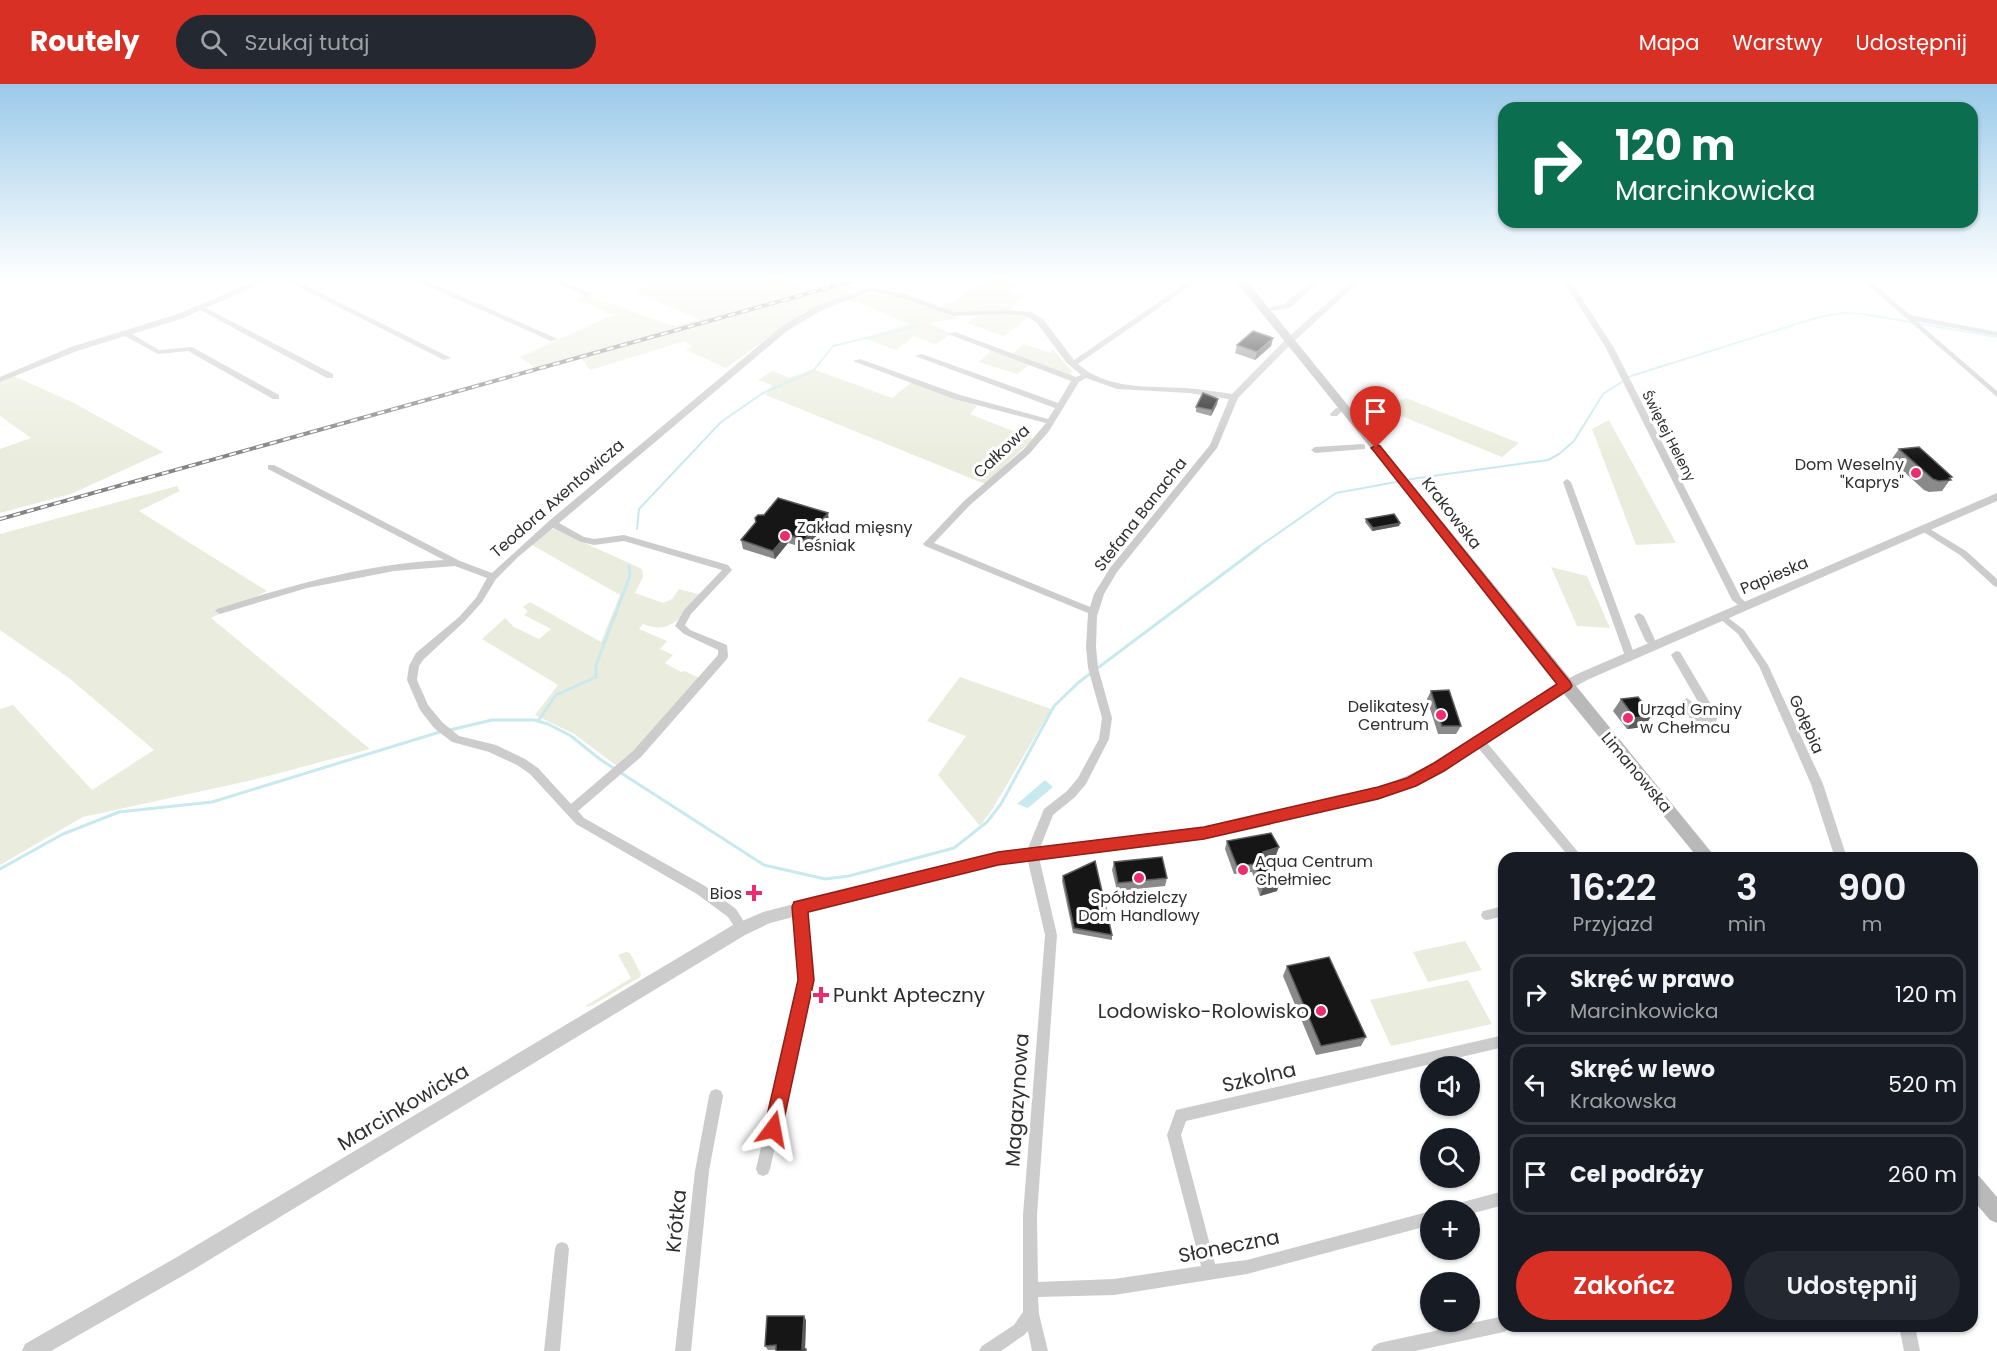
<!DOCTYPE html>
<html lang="pl">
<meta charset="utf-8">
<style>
body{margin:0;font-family:Poppins,sans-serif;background:#242831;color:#f1f3f6;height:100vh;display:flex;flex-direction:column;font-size:22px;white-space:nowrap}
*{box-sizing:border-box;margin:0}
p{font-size:20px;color:#9ea1a6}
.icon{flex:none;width:33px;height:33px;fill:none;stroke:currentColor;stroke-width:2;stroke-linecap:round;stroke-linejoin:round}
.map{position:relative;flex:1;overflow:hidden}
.side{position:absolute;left:1498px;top:768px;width:480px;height:480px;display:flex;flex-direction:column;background:#171b24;border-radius:18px;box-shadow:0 2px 4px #0004}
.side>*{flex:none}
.guide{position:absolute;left:1498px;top:18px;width:480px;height:126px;border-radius:18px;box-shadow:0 2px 4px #0004;background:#0b6e4f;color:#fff;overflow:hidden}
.fabs{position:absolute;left:1420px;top:972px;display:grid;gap:12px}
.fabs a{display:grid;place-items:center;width:60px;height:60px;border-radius:50%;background:#171b24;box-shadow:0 2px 4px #0004;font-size:30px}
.pin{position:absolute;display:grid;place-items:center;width:51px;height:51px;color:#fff;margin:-62px -26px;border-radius:50% 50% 50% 0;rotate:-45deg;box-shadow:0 0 6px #0007}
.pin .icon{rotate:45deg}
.me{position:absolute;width:66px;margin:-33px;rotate:13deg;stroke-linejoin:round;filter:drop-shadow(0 0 4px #0008)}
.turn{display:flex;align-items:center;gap:21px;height:126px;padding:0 18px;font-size:27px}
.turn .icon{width:78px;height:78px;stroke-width:2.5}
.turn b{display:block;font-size:42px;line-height:51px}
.eta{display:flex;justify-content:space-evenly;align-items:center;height:102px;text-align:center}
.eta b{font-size:36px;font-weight:600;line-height:42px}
.button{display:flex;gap:12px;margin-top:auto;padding:12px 18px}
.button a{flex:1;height:69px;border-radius:36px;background:#d93025;color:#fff;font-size:24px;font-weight:600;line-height:69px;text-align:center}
.button a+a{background:#242831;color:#f1f3f6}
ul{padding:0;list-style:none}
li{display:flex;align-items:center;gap:18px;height:81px;margin:0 12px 9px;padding:0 6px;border:3px solid #363941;border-radius:18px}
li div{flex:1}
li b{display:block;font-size:22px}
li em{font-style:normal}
header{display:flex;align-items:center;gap:36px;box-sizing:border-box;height:84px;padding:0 30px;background:#d93025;color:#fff}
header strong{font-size:28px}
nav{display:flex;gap:33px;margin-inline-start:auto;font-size:21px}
.search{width:420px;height:54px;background:#242831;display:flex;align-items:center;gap:15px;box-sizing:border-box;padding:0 21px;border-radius:33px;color:#9ea1a6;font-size:22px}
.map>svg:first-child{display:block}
.green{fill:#eaeddd}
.water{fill:#c8e9ed}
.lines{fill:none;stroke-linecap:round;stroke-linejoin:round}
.stream-far1{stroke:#c8e9ed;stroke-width:2}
.stream{stroke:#c8e9ed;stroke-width:3}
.minor{fill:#ccc;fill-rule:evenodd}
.tertiary{fill:#ccc;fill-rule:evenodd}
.secondary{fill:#b9b9b9;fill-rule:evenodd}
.rail-casing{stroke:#848484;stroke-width:4}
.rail{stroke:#fff;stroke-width:2;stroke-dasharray:7;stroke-linecap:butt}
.wall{fill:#8a8a8a}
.shaded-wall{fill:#5c5c5c}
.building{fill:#161616;stroke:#5c5c5c;stroke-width:1.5}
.route{fill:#d93025;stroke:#8d1f18;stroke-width:1.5}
.poi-dot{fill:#ec2c70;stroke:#fff;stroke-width:2}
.labels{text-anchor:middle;stroke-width:6;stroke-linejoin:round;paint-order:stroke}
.far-street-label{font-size:14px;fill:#2f2f2f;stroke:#fff}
.street-label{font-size:16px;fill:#2f2f2f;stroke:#fff}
.poi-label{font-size:16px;fill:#2f2f2f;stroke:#fff;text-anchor:end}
.near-poi-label{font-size:20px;fill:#2f2f2f;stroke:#fff;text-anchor:start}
.near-street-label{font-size:20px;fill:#2f2f2f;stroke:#fff}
</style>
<header>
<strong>Routely</strong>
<div class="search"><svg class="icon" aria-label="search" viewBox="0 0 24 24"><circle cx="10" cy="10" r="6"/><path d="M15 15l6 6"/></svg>Szukaj tutaj</div>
<nav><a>Mapa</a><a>Warstwy</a><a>Udostępnij</a></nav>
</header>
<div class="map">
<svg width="1997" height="1267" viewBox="0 0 1997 1267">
<rect width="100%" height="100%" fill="#fff"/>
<path class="green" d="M 653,196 L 790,196 L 810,204 L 833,198 L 831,196 L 845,198 L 535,284 L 520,273 L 613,231 L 577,215 L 584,213 L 583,210 L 673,242 L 700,235 L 634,208 Z
M 985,196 L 1005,196 L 1018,201 L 1011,207 L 1023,212 L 1010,226 L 962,229 L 939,225 L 944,220 L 955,217 Z
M 847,200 L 854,206 L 851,210 L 801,230 L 726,284 L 686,266 L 692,262 L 685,257 L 590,286 L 581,274 Z
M 870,209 L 894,213 L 959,234 L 929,239 L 951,250 L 935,261 L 914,252 L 896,266 L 864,254 L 909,240 L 857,218 L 848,216 L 827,223 Z
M 1005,229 L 1030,233 L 1003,252 L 967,239 L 977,232 Z
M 1024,260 L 1050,269 L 1053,266 L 1072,287 L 1071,292 L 1011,271 Z
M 991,266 L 1029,281 L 1017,290 L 979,278 Z
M 813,285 L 892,314 L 912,298 L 977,322 L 970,330 L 1033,355 L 985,400 L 766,311 L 772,301 L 758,296 L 772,287 L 789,294 Z
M 14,292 L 72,318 L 163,368 L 71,410 L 0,429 L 0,365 L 31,354 L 0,332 L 0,298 Z
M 1406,314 L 1519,359 L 1502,373 L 1384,325 Z
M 1609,336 L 1676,459 L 1636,461 L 1592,345 Z
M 177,402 L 180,407 L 139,427 L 267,507 L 211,534 L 370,665 L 253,696 L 83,733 L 0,781 L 0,625 L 13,621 L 92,706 L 154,666 L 69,594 L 0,546 L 0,450 Z
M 554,445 L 642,485 L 643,493 L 635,509 L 663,519 L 672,515 L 679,505 L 702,511 C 683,530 672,552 643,540 L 639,545 L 667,557 L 660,565 L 673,571 L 665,579 L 681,588 L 684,587 L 700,594 L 651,653 L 617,682 L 574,650 L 535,631 L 558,601 L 482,555 L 505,534 L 514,543 L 539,555 L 551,545 L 524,531 L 528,527 L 523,523 L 530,518 L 601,558 L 620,511 L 532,461 L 547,447 Z
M 1551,483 L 1587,492 L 1610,544 L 1577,542 Z
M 960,593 L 1051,625 L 992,726 L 980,742 L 938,691 L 966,652 L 927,637 Z
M 1465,857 L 1482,886 L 1428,898 L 1413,868 Z
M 626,868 L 630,869 L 641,890 L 640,893 L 593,921 L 584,923 L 631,894 L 618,871 Z
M 1468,896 L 1492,940 L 1391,962 L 1370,916 Z"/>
<path class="water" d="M 1045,696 L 1053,703 L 1028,724 L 1017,720 Z"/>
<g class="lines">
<path class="stream-far1" d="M 637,445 L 639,425 L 721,338 L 763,309 L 813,287 L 833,262 L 917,242
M 1257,464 L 1336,409 L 1418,394 L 1548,376 L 1559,370 L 1574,357 L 1603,310 L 1631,292 L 1819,233 L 1842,229 L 1863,230 L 1997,253"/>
<path class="stream" d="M 538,637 L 556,611 L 596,593 L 596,581 L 630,492 L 629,482
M 450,646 L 492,636 L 534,636 L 548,640 L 571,652 L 601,676 L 764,781 L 825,795 L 849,792 L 954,764 L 987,738 L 1001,720 L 1054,622 L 1079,598 L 1259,463
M 0,785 L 63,750 L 119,728 L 212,718 L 443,647"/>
<path class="minor" d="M 258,196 L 268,196 L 206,224 L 333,290 L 333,294 L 327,294 L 200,226 L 184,234 L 132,250 L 159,266 L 192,263 L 279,311 L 279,315 L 273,315 L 188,267 L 158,270 L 125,252 L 77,267 L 0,298 L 0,293 L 71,263 L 178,230 Z
M 285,196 L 294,196 L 451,274 L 444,276 Z
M 414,196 L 424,196 L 558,255 L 551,257 Z
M 551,196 L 561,196 L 592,210 L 585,212 Z
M 1191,196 L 1199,196 L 1078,280 C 1108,306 1148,302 1185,304 C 1201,305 1217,308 1232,310 L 1286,255 L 1353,196 L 1361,196 L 1292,259 L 1238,314 L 1217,364 L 1117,488 L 1104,510 L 1097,532 L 1096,563 L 1098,584 L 1112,634 L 1109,655 L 1086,700 L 1075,713 L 1053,731 L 1038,769 L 1057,851 L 1037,1131 L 1038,1198 L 1114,1195 L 1201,1182 L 1167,1051 L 1176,1026 L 1504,951 L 1504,963 L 1186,1037 L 1181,1051 L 1215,1180 L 1247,1176 L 1431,1127 L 1431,1141 L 1247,1190 L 1114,1211 L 1038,1213 L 1039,1230 L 1048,1267 L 1032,1267 L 1028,1247 L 1024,1251 L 1001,1267 L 979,1267 L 982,1262 L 1014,1241 L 1023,1228 L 1023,1131 L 1045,851 L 1026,769 L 1044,725 L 1067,707 L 1078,694 L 1099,655 L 1102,634 L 1088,584 L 1086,563 L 1088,529 L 925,462 L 923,460 L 964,417 L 1024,365 L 1046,339 L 954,315 L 853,277 L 860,275 L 960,311 L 1048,335 L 1055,324 L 915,272 L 922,270 L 1058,319 L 1071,297 L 948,250 L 955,248 L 1076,293 L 1081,291 L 1066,278 L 1037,239 L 1026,232 L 1007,230 L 953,232 L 900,214 L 871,207 L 822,226 L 787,247 L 559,439 L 584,453 L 594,455 L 624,451 L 728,481 L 732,486 L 691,530 L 685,541 L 690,546 L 727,561 L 728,572 L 727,575 L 641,673 L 578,727 L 584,734 L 705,802 L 736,825 L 748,844 L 746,848 L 742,849 L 738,848 L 728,833 L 697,810 L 576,740 L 530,690 L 517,681 L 489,668 L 452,658 L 434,644 L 420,626 L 407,596 L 409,582 L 416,569 L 459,533 L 476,514 L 487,494 L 455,482 L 394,487 L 307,504 L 220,530 L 215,527 L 217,525 C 291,501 366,480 444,476 L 268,385 L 268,381 L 274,381 L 460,477 L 492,489 L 549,437 L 781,243 L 816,222 L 870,203 L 905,210 L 954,228 L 1007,226 L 1031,228 L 1043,235 L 1074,276 ZM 1086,294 L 1117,305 L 1189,309 L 1229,315 L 1210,361 L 1110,484 L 1094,510 L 1090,523 L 934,459 L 970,421 L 1030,369 L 1049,347 L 1079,298 ZM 553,444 L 581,458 L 594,461 L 624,457 L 722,486 L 684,526 L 675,542 L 684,550 L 718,566 L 718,571 L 633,667 L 571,720 L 538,684 L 525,675 L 496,661 L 459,652 L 442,638 L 428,621 L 417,596 L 419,582 L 424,575 L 465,537 L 482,518 L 496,495 L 518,473 Z
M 1312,196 L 1320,196 L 1290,224 L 1264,228 L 1260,226 L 1285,220 Z
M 1563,196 L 1570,196 L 1614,264 L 1741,514 L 1750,522 L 1748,524 L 1742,524 L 1732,516 L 1606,264 Z
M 1862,196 L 1870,196 L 1910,231 L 1997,248 L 1997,252 L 1916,237 L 1997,307 L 1997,313 Z
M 1336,324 L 1342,324 L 1343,326 L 1337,332 L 1331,332 L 1330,330 Z
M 1362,360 L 1365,361 L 1365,365 L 1315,369 L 1311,366 L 1315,363 Z
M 1567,395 L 1571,398 L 1635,572 L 1634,575 L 1630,576 L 1625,572 L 1563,398 Z
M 1925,442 L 1966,467 L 1997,495 L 1997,503 L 1994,502 L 1960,471 L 1922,447 L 1921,445 L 1922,443 Z
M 1639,529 L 1644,532 L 1655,556 L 1653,559 L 1647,559 L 1645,556 L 1634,532 Z
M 1722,529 L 1744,546 L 1768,581 L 1823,700 L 1847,774 L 1835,774 L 1811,700 L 1759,582 L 1738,550 L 1719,534 L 1717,532 Z
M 1676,567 L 1680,568 L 1712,622 L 1713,625 L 1712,628 L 1704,628 L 1671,571 Z
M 1687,614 L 1692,618 L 1690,631 L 1682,631 L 1681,628 L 1682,618 Z
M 1694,629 L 1716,632 L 1717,635 L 1716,638 L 1712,639 L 1690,636 L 1689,633 L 1690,630 Z
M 1479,653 L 1483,654 L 1583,774 L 1570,774 L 1475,660 L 1474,657 L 1475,654 Z
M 800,818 L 804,819 L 806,823 L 812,896 L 770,1085 L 768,1090 L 763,1092 L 758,1090 L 756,1085 L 800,896 L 794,823 L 796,819 Z
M 1504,822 L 1504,832 L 1487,836 L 1483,835 L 1481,831 L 1483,827 Z
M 716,1005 L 721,1007 L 723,1012 L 709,1087 L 691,1267 L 675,1267 L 695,1087 L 709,1012 L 711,1007 Z
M 1504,1107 L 1504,1121 L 1470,1130 L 1470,1126 L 1452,1126 L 1454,1121 L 1459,1119 Z
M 562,1158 L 567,1160 L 569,1165 L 560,1267 L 544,1267 L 555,1165 L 557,1160 Z
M 1504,1232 L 1504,1242 L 1511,1242 L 1509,1245 L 1504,1248 L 1415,1267 L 1371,1267 L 1374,1262 L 1379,1259 Z
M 1899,1242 L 1915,1242 L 1920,1267 L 1904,1267 Z"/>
<path class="tertiary" d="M 1997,409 L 1997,417 L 1587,596 L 1555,614 L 1444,687 L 1416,702 L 1378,715 L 1204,755 L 998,780 L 770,839 L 745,851 L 191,1187 L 51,1267 L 22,1267 L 25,1260 L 177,1173 L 733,841 L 763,828 L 998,768 L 1204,743 L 1378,703 C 1451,679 1510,625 1577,590 Z"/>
<path class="secondary" d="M 1235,196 L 1246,196 L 1716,774 L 1698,774 L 1542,583 L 1403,404 Z
M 1972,1089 L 1979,1092 L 1997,1113 L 1997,1139 L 1990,1136 L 1972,1115 Z"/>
<g class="rail-casing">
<path id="rail" d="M 0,435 L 856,196"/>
</g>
<use href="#rail" class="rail"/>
</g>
<path class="wall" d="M 1273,254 L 1271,262 L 1255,276 L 1235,269 L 1237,261 Z
M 1218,315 L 1217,320 L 1211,332 L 1196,328 L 1196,323 Z
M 1899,365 L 1952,393 L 1942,407 L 1929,408 L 1924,406 L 1891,376 Z
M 755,434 L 829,437 L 806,464 L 788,459 L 775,475 L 743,465 L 741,456 L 756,439 Z
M 1366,435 L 1400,439 L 1399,442 L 1372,447 L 1365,438 Z
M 1431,607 L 1461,642 L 1456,650 L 1438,650 L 1427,615 Z
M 1621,615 L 1652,631 L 1644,643 L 1627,645 L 1613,627 Z
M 1227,757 L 1279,763 L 1276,771 L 1266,774 L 1277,807 L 1260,812 L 1252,788 L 1234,790 L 1225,765 Z
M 1114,778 L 1167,794 L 1165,802 L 1117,807 L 1112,786 Z
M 1063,792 L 1112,851 L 1112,856 L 1073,849 L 1062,797 Z
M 1287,882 L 1366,953 L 1361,962 L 1316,971 L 1283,892 Z
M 806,1236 L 805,1265 L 768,1266 L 765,1262 Z"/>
<path class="shaded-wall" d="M 1273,254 L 1271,262 L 1255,276 L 1257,268 Z
M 1218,315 L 1217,320 L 1211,332 L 1212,326 Z
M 828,429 L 829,437 L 806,464 L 804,456 Z
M 1400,439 L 1399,442 L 1372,447 L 1373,444 Z
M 787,450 L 788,459 L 775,475 L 773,467 Z
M 1652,631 L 1644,643 L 1627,645 L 1635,634 Z
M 1279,763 L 1276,771 L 1260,775 L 1263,768 Z
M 1280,799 L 1277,807 L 1260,812 L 1263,804 Z
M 804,1232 L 806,1236 L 805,1267 L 802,1265 Z"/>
<path class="building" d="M 1253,247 L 1273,254 L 1257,268 L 1237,261 Z
M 1203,309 L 1218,315 L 1212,326 L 1196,323 Z
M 1919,363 L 1952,393 L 1949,394 L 1951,396 L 1939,397 L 1933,395 L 1899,365 Z
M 778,414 L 828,429 L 804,456 L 787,450 L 773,467 L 741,456 L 756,438 L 755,434 L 758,431 L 764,431 Z
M 1394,430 L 1400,439 L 1373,444 L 1366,435 Z
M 1449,606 L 1461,642 L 1442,642 L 1431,607 Z
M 1638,613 L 1652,631 L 1635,634 L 1621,615 Z
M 1271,749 L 1279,763 L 1263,768 L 1280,799 L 1263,804 L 1255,780 L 1237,782 L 1227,757 Z
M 1162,773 L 1167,794 L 1118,799 L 1114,778 Z
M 1095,777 L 1112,851 L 1074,844 L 1063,792 Z
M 1329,873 L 1366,953 L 1321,962 L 1287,882 Z
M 767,1232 L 804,1232 L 802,1265 L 806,1265 L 806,1267 L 776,1267 L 776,1261 L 765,1262 Z"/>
<linearGradient id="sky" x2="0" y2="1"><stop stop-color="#9bc9ea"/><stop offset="0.52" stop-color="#fff"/><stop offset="1" stop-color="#fff" stop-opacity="0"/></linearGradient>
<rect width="1997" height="374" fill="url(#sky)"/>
<path class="route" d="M 1376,361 L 1380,362 L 1570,598 L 1572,602 L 1570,605 L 1444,687 L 1416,702 L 1378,715 L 1204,755 L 998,781 L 808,828 L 814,896 L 782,1045 L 779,1051 L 773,1054 L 767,1051 L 764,1045 L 798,896 L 792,823 L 794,818 L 998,768 L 1204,743 L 1378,703 L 1407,694 L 1434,679 L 1557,600 L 1373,366 L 1371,364 Z"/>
<g class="poi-dot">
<circle cx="1916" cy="389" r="6"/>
<circle cx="785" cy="452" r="6"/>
<circle cx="1441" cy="631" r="6"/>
<circle cx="1628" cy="634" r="6"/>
<circle cx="1243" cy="786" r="6"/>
<circle cx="1139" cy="794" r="6"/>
<path d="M751 800h6v6h6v6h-6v6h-6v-6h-6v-6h6z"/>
<path d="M818 902h6v6h6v6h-6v6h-6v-6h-6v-6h6z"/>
<circle cx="1321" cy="927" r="6"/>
</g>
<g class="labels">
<g class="far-street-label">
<text transform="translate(1669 352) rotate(63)" y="5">Świętej Heleny</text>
</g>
<g class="street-label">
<text transform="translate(1001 367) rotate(-43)" y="6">Całkowa</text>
<text transform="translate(557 414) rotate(-41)" y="6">Teodora Axentowicza</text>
<text transform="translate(1452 429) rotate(52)" y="6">Krakowska</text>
<text transform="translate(1140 430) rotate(-52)" y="6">Stefana Banacha</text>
<text transform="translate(1774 491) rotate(-23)" y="6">Papieska</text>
<text transform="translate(1807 640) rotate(66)" y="6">Gołębia</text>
<text transform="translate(1637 688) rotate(50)" y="6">Limanowska</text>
</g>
<g class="poi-label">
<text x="1904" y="386">Dom Weselny<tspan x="1904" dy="18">"Kaprys"</tspan></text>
<text x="797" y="449" text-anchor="start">Zakład mięsny<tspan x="797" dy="18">Leśniak</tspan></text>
<text x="1429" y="628">Delikatesy<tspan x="1429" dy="18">Centrum</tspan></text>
<text x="1640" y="631" text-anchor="start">Urząd Gminy<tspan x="1640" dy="18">w Chełmcu</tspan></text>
<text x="1255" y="783" text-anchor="start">Aqua Centrum<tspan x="1255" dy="18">Chełmiec</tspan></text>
<text x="742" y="815">Bios</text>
<text x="1139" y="819" text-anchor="middle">Spółdzielczy<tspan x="1139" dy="18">Dom Handlowy</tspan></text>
</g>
<g class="near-poi-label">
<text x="833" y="918">Punkt Apteczny</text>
<text x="1309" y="934" text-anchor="end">Lodowisko-Rolowisko</text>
</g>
<g class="near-street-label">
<text transform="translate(1259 993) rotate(-13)" y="7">Szkolna</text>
<text transform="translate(1017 1016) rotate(-86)" y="7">Magazynowa</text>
<text transform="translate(403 1023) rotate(-31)" y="7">Marcinkowicka</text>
<text transform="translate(676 1137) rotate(-84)" y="7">Krótka</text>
<text transform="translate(1229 1162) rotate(-11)" y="7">Słoneczna</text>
</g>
</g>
</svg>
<div class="fabs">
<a><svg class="icon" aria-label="sound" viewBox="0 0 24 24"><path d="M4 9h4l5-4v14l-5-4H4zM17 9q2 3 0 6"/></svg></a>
<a><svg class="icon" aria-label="search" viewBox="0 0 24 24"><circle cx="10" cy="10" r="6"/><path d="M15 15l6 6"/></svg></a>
<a>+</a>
<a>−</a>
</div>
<div class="pin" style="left:1376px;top:364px;background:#d93025"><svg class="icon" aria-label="arrive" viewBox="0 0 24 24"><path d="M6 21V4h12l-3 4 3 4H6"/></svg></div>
<svg class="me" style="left:773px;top:1045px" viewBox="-20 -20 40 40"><path d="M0-17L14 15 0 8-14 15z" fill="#d93025" stroke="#fff" stroke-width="4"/></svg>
<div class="guide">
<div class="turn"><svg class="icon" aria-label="right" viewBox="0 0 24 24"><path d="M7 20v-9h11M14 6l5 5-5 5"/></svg><div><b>120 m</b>Marcinkowicka</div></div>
</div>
<section class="side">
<div class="eta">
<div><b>16:22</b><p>Przyjazd</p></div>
<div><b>3</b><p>min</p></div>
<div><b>900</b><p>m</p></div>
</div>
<ul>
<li><svg class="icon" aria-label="right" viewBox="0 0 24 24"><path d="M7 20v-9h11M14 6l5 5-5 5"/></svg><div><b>Skręć w prawo</b><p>Marcinkowicka</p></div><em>120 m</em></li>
<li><svg class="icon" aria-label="left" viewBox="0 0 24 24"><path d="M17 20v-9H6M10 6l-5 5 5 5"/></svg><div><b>Skręć w lewo</b><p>Krakowska</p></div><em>520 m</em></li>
<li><svg class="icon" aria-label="arrive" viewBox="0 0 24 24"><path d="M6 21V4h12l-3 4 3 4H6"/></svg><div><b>Cel podróży</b></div><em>260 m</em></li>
</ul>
<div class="button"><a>Zakończ</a><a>Udostępnij</a></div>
</section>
</div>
